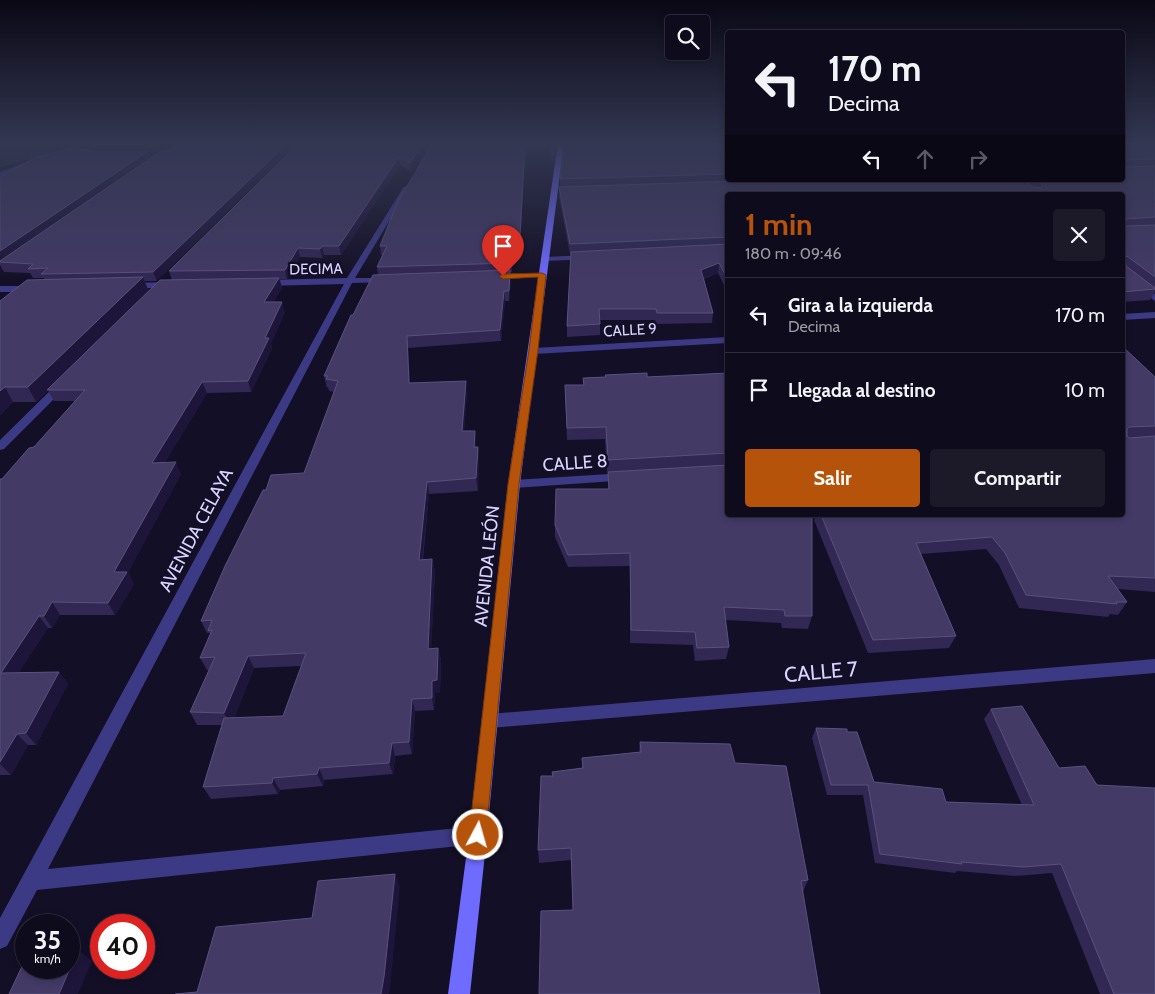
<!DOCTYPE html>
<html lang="es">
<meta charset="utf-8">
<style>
body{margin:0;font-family:Cabin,sans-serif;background:#1c1929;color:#f1f3f6;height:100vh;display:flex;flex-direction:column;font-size:19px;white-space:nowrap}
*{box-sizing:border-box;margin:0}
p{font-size:16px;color:#9b9ba3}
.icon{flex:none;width:28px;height:28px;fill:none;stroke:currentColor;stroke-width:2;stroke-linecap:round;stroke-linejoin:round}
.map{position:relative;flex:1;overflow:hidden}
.panel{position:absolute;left:725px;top:192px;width:400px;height:325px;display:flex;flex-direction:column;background:#0e0b1c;border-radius:5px;box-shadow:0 2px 8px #0003,0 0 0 1px #2e2b3b}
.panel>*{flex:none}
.banner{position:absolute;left:725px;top:30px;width:400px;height:152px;border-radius:5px;box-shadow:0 2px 8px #0003,0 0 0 1px #2e2b3b;background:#0e0b1c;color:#f1f3f6;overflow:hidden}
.tools{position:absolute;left:665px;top:15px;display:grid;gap:10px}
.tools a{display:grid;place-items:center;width:45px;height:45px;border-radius:5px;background:#0e0b1c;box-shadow:0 2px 8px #0003,0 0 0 1px #2e2b3b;font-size:25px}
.speed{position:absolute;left:15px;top:914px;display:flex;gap:10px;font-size:25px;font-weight:700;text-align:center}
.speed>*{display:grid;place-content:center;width:65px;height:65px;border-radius:50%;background:#0e0b1c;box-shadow:0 2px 8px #0003,0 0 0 1px #2e2b3b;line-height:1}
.speed small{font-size:12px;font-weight:400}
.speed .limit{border:8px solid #d22;background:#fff;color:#111}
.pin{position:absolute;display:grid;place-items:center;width:42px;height:42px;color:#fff;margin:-51px -21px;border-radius:50% 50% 50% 0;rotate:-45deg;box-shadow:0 0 5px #0007}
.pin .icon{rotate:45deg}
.me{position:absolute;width:55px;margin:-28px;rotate:6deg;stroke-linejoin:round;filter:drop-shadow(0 0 4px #0008)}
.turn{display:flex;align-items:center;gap:18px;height:105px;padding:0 20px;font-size:22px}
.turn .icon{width:65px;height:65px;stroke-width:2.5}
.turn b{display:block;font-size:35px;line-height:42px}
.lanes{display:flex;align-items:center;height:48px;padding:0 20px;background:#0003;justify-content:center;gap:25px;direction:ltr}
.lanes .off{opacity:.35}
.round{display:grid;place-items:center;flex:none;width:52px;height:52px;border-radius:5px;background:#1c1929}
.head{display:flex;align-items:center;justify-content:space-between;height:85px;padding:0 20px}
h1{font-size:30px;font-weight:800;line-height:38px;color:#b45309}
.primary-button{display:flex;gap:10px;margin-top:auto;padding:10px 20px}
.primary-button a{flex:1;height:58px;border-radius:5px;background:#b45309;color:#fff;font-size:20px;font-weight:800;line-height:58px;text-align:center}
.primary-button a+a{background:#1c1929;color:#f1f3f6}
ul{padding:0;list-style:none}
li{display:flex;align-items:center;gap:15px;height:75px;padding:0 20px;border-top:1px solid #2e2b3b}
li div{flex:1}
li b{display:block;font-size:19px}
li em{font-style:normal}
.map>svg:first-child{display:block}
.green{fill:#12302f}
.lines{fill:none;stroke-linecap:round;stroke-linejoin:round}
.street{fill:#3d3a85;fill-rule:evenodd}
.secondary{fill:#6f6bff;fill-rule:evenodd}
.wall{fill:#312854;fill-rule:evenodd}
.shaded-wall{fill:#1d163a}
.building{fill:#433a66;stroke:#5a527e}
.route{fill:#b45309;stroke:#753606}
.labels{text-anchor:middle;stroke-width:5;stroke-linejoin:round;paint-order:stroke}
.far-street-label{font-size:15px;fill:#d9d4ff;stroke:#130f26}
.street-label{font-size:18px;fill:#d9d4ff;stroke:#130f26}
.near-street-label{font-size:21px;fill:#d9d4ff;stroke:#130f26}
</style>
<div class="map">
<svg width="1155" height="994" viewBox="0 0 1155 994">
<rect width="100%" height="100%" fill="#130f26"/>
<path class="green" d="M 0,143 L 95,143 L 0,167 Z"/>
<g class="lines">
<path class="street" d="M 176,143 L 183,143 L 158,161 L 154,161 L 154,159 Z
M 431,143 L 437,143 L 419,172 L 415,172 Z
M 24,163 L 29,164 L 0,176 L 0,172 Z
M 406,186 L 409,188 L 355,278 L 387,278 L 391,280 L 387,282 L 352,283 L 48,869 L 478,826 L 485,828 L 487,835 L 485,842 L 478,844 L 37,890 L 7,946 L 0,949 L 0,918 L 344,284 L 264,286 L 260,283 L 264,280 L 347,278 L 403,188 Z
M 587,255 L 590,255 L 590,259 L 545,261 L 541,259 L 545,257 Z
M 1122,268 L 1155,294 L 1155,301 L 1122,275 Z
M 542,273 L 545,273 L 545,277 L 494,279 L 490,277 L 494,275 Z
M 169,282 L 173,285 L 172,287 L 129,289 L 125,286 L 129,283 Z
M 0,286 L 32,286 L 36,289 L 32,292 L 0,292 Z
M 1155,312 L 1155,318 L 1122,320 L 1122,314 Z
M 728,337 L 728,343 L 534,354 L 529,351 L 534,348 Z
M 63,381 L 67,382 L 68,384 L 67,386 L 4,449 L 0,450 L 0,440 L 59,382 Z
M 625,473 L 631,477 L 629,480 L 514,488 L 508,484 L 514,480 Z
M 1155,659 L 1155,673 L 490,728 L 484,726 L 482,721 L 484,716 L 490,714 Z"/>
<path class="secondary" d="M 558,143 L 564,143 L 520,484 L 487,835 L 470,994 L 448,994 L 469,835 L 508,484 Z"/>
</g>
<path class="wall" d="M 299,143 L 429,143 L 411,171 L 400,165 L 341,255 L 324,255 L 322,258 L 300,257 L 287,279 L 280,279 L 282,288 L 273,302 L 285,312 L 271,343 L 272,348 L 251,392 L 207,393 L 165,462 L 181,474 L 128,572 L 134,584 L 115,615 L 60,615 L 52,628 L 48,628 L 19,672 L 59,672 L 68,684 L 36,745 L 28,745 L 11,775 L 0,775 L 0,479 L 2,479 L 34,447 L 75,401 L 54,401 L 48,390 L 36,402 L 13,402 L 0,415 L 0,301 L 44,280 L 44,278 L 33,278 L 30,273 L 4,272 L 0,265 L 0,177 L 95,152 L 147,152 L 150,159 L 157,281 L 145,281 L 148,290 L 59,379 L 172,280 L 169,271 Z
M 526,143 L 520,245 L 508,245 L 511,263 L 512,272 L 510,272 L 511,280 L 509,301 L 505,301 L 501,341 L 408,348 L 410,383 L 467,392 L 464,431 L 475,431 L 476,447 L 478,447 L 479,459 L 478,491 L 429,494 L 423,560 L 432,559 L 435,572 L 431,648 L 438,648 L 441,660 L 440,692 L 435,693 L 434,710 L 415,711 L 412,754 L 395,756 L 393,774 L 324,780 L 323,786 L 280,790 L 278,794 L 211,799 L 203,787 L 222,725 L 197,725 L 190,712 L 209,670 L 207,670 L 200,658 L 210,634 L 210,633 L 207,633 L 201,621 L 266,490 L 304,473 L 334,392 L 329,391 L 328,387 L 327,388 L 324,376 L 353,315 L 378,275 L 377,267 L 383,255 L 381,255 L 380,246 ZM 301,666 L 283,716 L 234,718 L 254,668 Z
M 549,143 L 557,143 L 555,146 L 553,164 Z
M 728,143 L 728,180 L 1122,180 L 1122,143 L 1155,143 L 1155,292 L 1150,300 L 1122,302 L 1122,195 L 728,195 L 728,293 L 718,273 L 704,279 L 713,313 L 712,323 L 656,324 L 655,320 L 600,320 L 600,335 L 567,337 L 567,326 L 571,254 L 570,254 L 559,196 L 560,179 Z
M 1122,346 L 1155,377 L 1155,592 L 1118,589 L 1127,602 L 1118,615 L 1110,614 L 1108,617 L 1019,608 L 999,565 L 986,549 L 921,554 L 956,636 L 949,648 L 868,653 L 814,520 L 816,515 L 1122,515 Z
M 728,373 L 728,515 L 812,616 L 808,629 L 782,628 L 781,623 L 725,620 L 729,647 L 726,659 L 695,661 L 693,645 L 630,643 L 630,566 L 568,567 L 555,537 L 555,525 L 608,489 L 608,472 L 607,472 L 605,439 L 567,440 L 565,396 L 583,385 L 583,378 L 605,377 L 605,375 L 647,377 Z
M 991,709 L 1155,994 L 1100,994 L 1052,873 L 1015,876 L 957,871 L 955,873 L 875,863 L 863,795 L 827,795 L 812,738 L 816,728 L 847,732 L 874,782 L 946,802 L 1022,805 L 984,719 Z
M 640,742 L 735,763 L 808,880 L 803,892 L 573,910 L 571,860 L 539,863 L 538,850 L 552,776 L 552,772 L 582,768 L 582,758 L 639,752 Z"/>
<path class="shaded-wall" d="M 288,143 L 297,143 L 157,281 L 153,272 Z
M 423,143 L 429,143 L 411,171 L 410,163 Z
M 525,143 L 526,143 L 520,245 L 520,236 Z
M 554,143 L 557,143 L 555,146 L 553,164 L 553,156 Z
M 147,152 L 150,159 L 0,262 L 0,251 Z
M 399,157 L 400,165 L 341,255 L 339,246 Z
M 322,246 L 324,255 L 322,258 L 320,249 Z
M 298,248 L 300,257 L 287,279 L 285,270 Z
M 719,263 L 718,273 L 700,280 L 701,270 Z
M 510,270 L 511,280 L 509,301 L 509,291 Z
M 143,277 L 148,290 L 36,402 L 28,387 Z
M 279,278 L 282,288 L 267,313 L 264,302 Z
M 504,291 L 505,301 L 501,341 L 500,330 Z
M 282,302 L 285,312 L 271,343 L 272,348 L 251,392 L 248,381 L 265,338 Z
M 407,336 L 408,348 L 411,395 L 409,383 Z
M 466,381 L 467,392 L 463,443 L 462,431 Z
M 202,382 L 207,393 L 157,475 L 152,463 Z
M 5,387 L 13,402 L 0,415 L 0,391 Z
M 475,431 L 476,443 L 475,460 L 474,447 Z
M 478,447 L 479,459 L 478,491 L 476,478 Z
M 176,462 L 181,474 L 128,572 L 134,584 L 115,615 L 108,603 L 114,572 Z
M 427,482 L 429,494 L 421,572 L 419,560 Z
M 432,559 L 435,572 L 431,661 L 428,649 Z
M 52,602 L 60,615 L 52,628 L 44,616 Z
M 39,616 L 48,628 L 11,685 L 1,673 Z
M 438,648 L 441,660 L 440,692 L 435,693 L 434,710 L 432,698 L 432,681 Z
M 248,656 L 254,668 L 231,725 L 224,713 Z
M 59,672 L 68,684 L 36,745 L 26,733 Z
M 412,699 L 415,711 L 412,754 L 409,742 Z
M 17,734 L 28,745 L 11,775 L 0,764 L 0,762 Z
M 392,743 L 395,756 L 393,774 L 389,763 Z
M 319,768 L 324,780 L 323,786 L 317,774 Z
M 273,778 L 280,790 L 278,794 L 272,783 Z
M 395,874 L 400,887 L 390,988 L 389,994 L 381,994 Z
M 78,950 L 92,961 L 78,994 L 59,994 Z"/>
<path class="building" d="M 182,143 L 288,143 L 153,272 L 41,274 L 48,268 L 28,269 L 33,264 L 0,262 L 0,261 L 161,151 L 171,151 Z
M 299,143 L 423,143 L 410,163 L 399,157 L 339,246 L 322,246 L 320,249 L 298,248 L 285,270 L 169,271 Z
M 434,143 L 525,143 L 520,236 L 506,236 L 511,263 L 377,267 L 387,246 L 380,246 L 399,199 Z
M 550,143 L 554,143 L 553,156 Z
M 565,143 L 728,143 L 728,174 L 560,179 Z
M 1122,143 L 1155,143 L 1155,159 L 1126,160 L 1125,167 L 1155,166 L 1155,217 L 1126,219 L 1125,226 L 1155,225 L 1155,277 L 1127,256 L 1125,258 L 1126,266 L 1155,288 L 1155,289 L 1122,292 L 1122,195 L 728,195 L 728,237 L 570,244 L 559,187 L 770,180 L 1024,180 L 1033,187 L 1042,188 L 1043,186 L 1037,180 L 1122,180 Z
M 76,147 L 95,152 L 147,152 L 0,251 L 0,177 L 34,158 Z
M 728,244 L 728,280 L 719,263 L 701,270 L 713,313 L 657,313 L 656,309 L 599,309 L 600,324 L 567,326 L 571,252 Z
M 510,270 L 509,291 L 504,291 L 500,330 L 407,336 L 409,383 L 466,381 L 462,431 L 475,431 L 474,447 L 478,447 L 476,478 L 427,482 L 419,560 L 432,559 L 428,649 L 438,648 L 437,680 L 432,681 L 432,698 L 412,699 L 409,742 L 392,743 L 389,763 L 319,768 L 317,774 L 273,778 L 272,783 L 203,787 L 224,718 L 283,716 L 306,653 L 248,656 L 224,713 L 190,712 L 215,657 L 200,658 L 212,630 L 208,631 L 212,620 L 201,621 L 225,566 L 263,490 L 266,490 L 271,475 L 304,473 L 338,381 L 326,379 L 328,376 L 324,376 L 351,315 L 353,315 L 373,275 Z
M 143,277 L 28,387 L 5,387 L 0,391 L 0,301 L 27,280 Z
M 279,278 L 264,302 L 282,302 L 265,338 L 269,338 L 248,381 L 202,382 L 152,463 L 176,462 L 114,572 L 127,572 L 108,603 L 52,602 L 44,616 L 39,616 L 1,673 L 59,672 L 26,733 L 17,734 L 0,762 L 0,479 L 2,479 L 29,448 L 34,447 L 85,390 L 47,390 L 160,280 Z
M 1122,346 L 1155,377 L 1155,426 L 1129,427 L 1127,429 L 1127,436 L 1129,438 L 1155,436 L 1155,578 L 1108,576 L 1127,602 L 1116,602 L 1117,604 L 1026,595 L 1005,553 L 992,537 L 916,543 L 956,636 L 873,640 L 821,515 L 1122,515 Z
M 647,373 L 647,377 L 728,373 L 728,453 L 608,460 L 606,427 L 567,428 L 565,385 L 584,385 L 583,378 L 606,377 L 605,375 Z
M 728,465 L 728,515 L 812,515 L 812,616 L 785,616 L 784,610 L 724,607 L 729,647 L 697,648 L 695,632 L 631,630 L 630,553 L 568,555 L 555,525 L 556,489 L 609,489 L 608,472 Z
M 1022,706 L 1059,768 L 1085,766 L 1097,785 L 1155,788 L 1155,994 L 1114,994 L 1061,864 L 1023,867 L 961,862 L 962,864 L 880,854 L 868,785 L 831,785 L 816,728 L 847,729 L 847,732 L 857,732 L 874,782 L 942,789 L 946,802 L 1034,805 L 991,709 Z
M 640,742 L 730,744 L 735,763 L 786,766 L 808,880 L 801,881 L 820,994 L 539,994 L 541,911 L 573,910 L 571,848 L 538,850 L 541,776 L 553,776 L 552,772 L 583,768 L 582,758 L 641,752 Z
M 395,874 L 384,977 L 381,994 L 175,994 L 197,992 L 216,927 L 312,918 L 318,881 Z
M 69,950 L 78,950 L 59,994 L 9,994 L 26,958 L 26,968 L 69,968 Z"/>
<linearGradient id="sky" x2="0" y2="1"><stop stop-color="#0a0815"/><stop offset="0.51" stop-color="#333752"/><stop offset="1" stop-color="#333752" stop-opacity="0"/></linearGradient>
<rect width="1155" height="282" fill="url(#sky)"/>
<path class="route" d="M 542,273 L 546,275 L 538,350 L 519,484 L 486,835 L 484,841 L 478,844 L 472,841 L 469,835 L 508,484 L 529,350 L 538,277 L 503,279 L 499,276 L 503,274 Z"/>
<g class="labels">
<g class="far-street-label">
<text transform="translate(316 269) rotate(-1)" y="5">DECIMA</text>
<text transform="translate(630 330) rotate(-3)" y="5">CALLE 9</text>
</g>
<g class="street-label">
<text transform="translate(575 463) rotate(-4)" y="6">CALLE 8</text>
<text transform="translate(196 530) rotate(-62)" y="6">AVENIDA CELAYA</text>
<text transform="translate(487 566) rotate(-84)" y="6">AVENIDA LEÓN</text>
</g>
<g class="near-street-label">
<text transform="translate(821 672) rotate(-5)" y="7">CALLE 7</text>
</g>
</g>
</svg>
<div class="tools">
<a><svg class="icon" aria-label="search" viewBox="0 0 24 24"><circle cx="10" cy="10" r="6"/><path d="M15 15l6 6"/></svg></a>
</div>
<div class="speed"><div>35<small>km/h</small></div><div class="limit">40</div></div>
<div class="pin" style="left:503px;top:276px;background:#d93025"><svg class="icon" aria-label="arrive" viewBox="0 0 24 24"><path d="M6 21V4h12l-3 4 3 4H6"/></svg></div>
<svg class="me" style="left:478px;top:835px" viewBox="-20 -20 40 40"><circle r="17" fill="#b45309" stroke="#fff" stroke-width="3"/><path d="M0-11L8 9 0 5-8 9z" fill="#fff"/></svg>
<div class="banner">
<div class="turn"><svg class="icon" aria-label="left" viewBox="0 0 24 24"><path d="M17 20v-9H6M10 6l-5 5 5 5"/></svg><div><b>170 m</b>Decima</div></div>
<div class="lanes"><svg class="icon" aria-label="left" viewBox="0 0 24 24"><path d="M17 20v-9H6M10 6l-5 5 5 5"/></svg><svg class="icon off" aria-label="ahead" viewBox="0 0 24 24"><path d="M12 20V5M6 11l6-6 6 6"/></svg><svg class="icon off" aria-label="right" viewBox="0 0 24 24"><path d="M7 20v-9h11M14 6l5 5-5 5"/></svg></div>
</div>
<section class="panel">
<div class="head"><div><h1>1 min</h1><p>180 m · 09:46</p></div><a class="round"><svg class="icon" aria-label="close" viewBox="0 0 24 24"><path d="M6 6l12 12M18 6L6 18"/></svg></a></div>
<ul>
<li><svg class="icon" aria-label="left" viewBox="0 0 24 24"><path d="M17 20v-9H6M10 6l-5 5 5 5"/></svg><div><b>Gira a la izquierda</b><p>Decima</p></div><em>170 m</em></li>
<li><svg class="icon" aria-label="arrive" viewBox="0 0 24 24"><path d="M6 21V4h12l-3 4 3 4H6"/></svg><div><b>Llegada al destino</b></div><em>10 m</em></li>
</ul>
<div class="primary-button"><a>Salir</a><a>Compartir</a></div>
</section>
</div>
